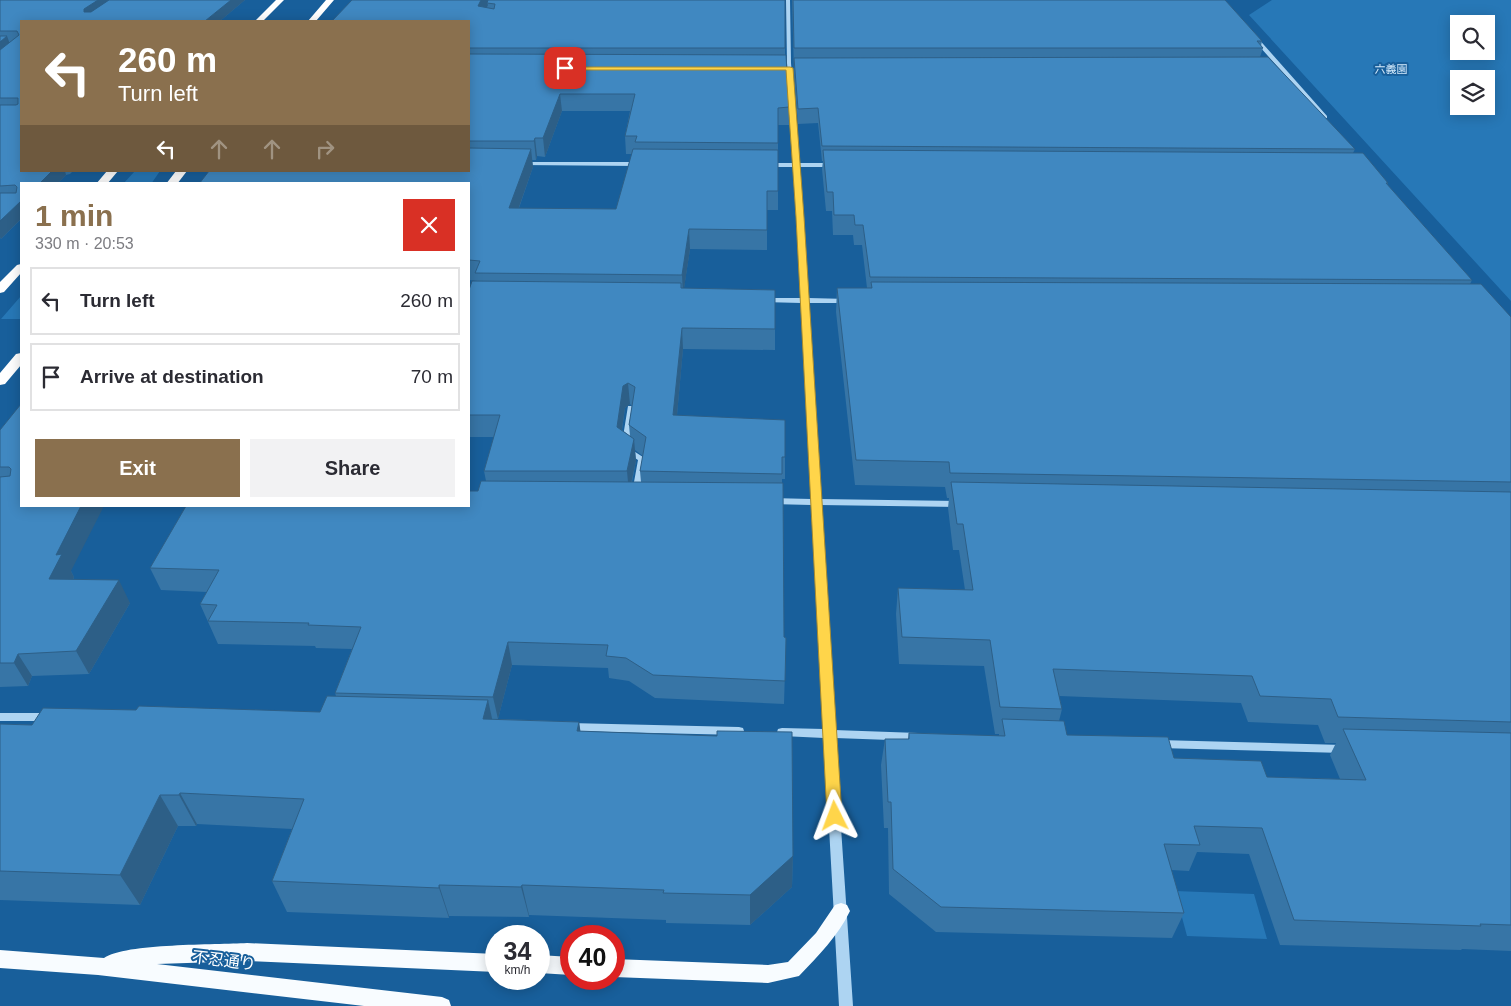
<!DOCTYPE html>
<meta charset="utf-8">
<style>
body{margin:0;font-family:Arial,"Noto Sans JP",sans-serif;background:#f2f2f3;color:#2b2b33;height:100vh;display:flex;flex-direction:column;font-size:19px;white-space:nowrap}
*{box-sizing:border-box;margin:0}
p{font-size:16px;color:#7c7c81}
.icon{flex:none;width:28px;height:28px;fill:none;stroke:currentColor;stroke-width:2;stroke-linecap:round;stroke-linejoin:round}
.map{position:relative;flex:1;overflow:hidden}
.panel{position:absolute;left:20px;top:182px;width:450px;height:325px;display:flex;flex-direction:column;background:#fff;border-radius:0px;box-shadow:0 2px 12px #0003}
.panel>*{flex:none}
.banner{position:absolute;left:20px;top:20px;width:450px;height:152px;border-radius:0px;box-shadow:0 2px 12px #0003;background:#8a704e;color:#fff;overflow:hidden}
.fabs{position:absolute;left:1450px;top:15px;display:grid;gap:10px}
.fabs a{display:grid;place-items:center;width:45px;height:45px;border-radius:0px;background:#fff;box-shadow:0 2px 12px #0003;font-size:25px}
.speed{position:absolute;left:485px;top:925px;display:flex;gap:10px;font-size:25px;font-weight:700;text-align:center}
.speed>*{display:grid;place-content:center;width:65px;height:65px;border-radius:50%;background:#fff;box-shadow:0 2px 12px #0003;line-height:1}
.speed small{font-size:12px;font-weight:400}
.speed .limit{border:8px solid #d22;background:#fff;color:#111}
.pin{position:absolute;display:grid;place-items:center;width:42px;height:42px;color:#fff;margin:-21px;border-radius:10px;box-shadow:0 2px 8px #0006}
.me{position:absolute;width:55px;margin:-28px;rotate:357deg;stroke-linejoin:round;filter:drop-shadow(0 0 4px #0008)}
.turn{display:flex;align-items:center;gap:18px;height:105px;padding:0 15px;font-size:22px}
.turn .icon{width:65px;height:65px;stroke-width:2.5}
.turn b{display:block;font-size:35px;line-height:42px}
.lanes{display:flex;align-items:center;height:48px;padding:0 15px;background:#0003;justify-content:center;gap:25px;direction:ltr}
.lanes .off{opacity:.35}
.round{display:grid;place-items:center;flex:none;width:52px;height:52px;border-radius:0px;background:#f2f2f3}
.summary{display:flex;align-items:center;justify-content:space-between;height:85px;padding:0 15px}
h1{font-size:30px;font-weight:600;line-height:38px;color:#8a704e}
.cta{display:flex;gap:10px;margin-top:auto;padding:10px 15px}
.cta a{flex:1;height:58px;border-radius:0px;background:#8a704e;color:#fff;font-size:20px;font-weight:600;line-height:58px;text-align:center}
.cta a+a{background:#f2f2f3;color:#2b2b33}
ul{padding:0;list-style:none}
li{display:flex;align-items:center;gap:15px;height:68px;margin:0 10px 8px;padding:0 5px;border:2px solid #e1e1e2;border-radius:0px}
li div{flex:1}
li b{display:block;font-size:19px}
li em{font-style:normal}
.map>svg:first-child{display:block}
.green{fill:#2778b7;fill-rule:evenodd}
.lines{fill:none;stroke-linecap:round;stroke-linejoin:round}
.minor{fill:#add4f2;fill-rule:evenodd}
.major{fill:#f8fcff;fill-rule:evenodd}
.highway{fill:#fff;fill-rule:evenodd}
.wall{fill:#3775a6;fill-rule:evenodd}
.shaded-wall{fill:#2d5f87}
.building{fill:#4088c1;stroke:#2d5f87}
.route{fill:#ffd54a;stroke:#a68a30}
.labels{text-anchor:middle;stroke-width:4;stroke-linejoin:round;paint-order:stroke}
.far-park-label{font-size:11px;fill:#d5ebfc;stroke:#185f9b}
.near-street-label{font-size:16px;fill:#fff;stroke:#185f9b}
</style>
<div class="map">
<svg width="1511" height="1006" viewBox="0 0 1511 1006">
<rect width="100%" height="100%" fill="#185f9b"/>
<path class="green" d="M 1272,0 L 1511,0 L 1511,301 L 1249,15 ZM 1459,24 L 1486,24 L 1486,51 L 1459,51 ZM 1459,79 L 1486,79 L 1486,106 L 1459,106 Z
M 135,171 L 160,171 L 151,184 L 123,184 Z
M 21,296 L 21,319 L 1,319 Z
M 1175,891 L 1254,894 L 1267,939 L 1187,936 Z"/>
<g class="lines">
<path class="minor" d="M 786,0 L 790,0 L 791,63 L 799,163 L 833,163 L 836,165 L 833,167 L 799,167 L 808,298 L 848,299 L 852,301 L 848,303 L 808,303 L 819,499 L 958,501 L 962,504 L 958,507 L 820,505 L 834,730 L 918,733 L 922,734 L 923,737 L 922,740 L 918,741 L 835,738 L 853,1006 L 839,1006 L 824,738 L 782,736 L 778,735 L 777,732 L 778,729 L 782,728 L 824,729 L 811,505 L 771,504 L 767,501 L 771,498 L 811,499 L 801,303 L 763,302 L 759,300 L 763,298 L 801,298 L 793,167 L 766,167 L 763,165 L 766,163 L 793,163 L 787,63 Z
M 1252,36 L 1256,36 L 1327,116 L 1327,118 L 1323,118 L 1252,38 Z
M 519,162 L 638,162 L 641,164 L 638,166 L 521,165 L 518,163 Z
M 628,406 L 631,406 L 635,408 L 629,448 L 646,459 L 640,493 L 636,496 L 632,493 L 638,460 L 621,449 Z
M 0,713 L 49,713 L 53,714 L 54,717 L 53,720 L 49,721 L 0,721 Z
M 569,723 L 739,727 L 743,728 L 744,731 L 743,734 L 739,735 L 569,731 L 565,730 L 564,727 L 565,724 Z
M 1159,740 L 1343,745 L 1347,746 L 1348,749 L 1347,752 L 1343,753 L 1159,748 L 1155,747 L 1154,744 L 1155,741 Z"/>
<path class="major" d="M 841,903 L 847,905 L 850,911 C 838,936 818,956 799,976 L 768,983 L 614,977 L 614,959 L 768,965 L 788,962 L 816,933 L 835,905 Z
M 247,943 L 496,954 L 496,972 L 247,961 L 157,964 L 442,997 L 449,1000 L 451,1006 L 364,1006 L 98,975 L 0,968 L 0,950 L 104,958 C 125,943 217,945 247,943 Z
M 539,955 L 571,957 L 571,975 L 539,973 Z"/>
<path class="highway" d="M 276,0 L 284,0 L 263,21 L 255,21 Z
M 326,0 L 334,0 L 316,21 L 308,21 Z
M 107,171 L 118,171 L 107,184 L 96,184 Z
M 176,171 L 187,171 L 177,184 L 166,184 Z
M 21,264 L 21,273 L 4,292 L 0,293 L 0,282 L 17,265 Z
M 21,353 L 21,365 L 5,384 L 0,385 L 0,373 L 16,354 Z"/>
</g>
<path class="wall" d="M 0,0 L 245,0 L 220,21 L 21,21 L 21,171 L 73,171 L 70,174 L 66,175 L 1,239 L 0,237 Z
M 352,0 L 785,0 L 785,55 L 789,107 L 789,125 L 778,125 L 778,210 L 767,210 L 767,250 L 690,249 L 684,288 L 775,290 L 775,350 L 683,349 L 677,415 L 785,457 L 785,479 L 782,479 L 782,483 L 784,637 L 786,638 L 784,704 L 655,698 L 629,681 L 609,678 L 608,668 L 512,665 L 498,719 L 579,722 L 580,731 L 793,856 L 792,887 L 750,925 L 666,923 L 666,920 L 529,915 L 529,917 L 449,916 L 449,918 L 287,912 L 272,881 L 292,829 L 197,824 L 196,826 L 178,826 L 140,905 L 0,900 L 0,724 L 32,725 L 136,710 L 320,712 L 336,696 L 335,693 L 352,649 L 316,648 L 315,646 L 218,644 L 200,604 L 207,592 L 161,590 L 150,568 L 478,491 L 486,481 L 484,471 L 494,437 L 469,437 L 469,290 L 477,281 L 469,280 L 469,21 ZM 562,111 L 630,111 L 625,136 L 626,154 L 632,154 L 616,209 L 519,208 L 533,167 L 532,160 L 536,160 L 537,156 L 545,157 ZM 630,404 L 632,406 L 629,425 L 630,436 L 622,430 L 625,408 ZM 635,450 L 643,456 L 640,471 L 641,482 L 632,482 L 636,461 Z
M 792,0 L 1225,0 L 1262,41 L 1261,46 L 1263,48 L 1260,57 L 1355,149 L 1353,153 L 1388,183 L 1387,185 L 1472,280 L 1470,284 L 1511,317 L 1511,951 L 1462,949 L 1461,950 L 1280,945 L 1249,854 L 1197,852 L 1189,871 L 1171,870 L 1184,913 L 1172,938 L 936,932 L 889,894 L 888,828 L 884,828 L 881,765 L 885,739 L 908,739 L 909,733 L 999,736 L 999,734 L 995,734 L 984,666 L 899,664 L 896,614 L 898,588 L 965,590 L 959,550 L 953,550 L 948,508 L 949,498 L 947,498 L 945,487 L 855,485 L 836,312 L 837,288 L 867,288 L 862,245 L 854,245 L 853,235 L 833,235 L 832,211 L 826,211 L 822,169 L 823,161 L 822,161 L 818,123 L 798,124 L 794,72 ZM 1059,696 L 1241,703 L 1248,722 L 1318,725 L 1325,743 L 1336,743 L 1330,755 L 1340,779 L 1267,777 L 1174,758 L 1067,735 L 1059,721 L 1062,709 Z
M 0,430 L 74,577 L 73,580 L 130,603 L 89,674 L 32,676 L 28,686 L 0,687 Z"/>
<path class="shaded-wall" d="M 98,0 L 116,0 L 88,21 L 84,12 L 84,9 Z
M 231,0 L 245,0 L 220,21 L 205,21 Z
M 481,0 L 490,0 L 487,3 L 488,5 L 480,22 L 478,6 Z
M 7,36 L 11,47 L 0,56 L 0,42 Z
M 560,94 L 562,111 L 545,157 L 543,138 Z
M 535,138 L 537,156 L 536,160 L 534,141 Z
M 531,149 L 533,167 L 512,227 L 509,208 Z
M 52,171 L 65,171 L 66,175 L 57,184 L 39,184 Z
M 21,201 L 21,219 L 1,239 L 0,237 L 0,221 Z
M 689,229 L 690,249 L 683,296 L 682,275 Z
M 682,328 L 683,349 L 675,437 L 673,415 Z
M 628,383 L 630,404 L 625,408 L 619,449 L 617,427 L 623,386 Z
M 634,439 L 636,461 L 629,493 L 627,471 Z
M 81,506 L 104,506 L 71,571 L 74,577 L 62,602 L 49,579 L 56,555 Z
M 119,580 L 130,603 L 89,674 L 76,651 Z
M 508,642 L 512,665 L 498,719 L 493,697 Z
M 18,654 L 32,676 L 28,686 L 14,663 Z
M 488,700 L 495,732 L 483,719 Z
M 579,722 L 584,753 L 577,731 Z
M 180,793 L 197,824 L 196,826 L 179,795 Z
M 160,795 L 178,826 L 140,905 L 120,875 Z
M 793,856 L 792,887 L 750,925 L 750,895 Z
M 439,885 L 449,916 L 449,918 L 439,888 Z
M 522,885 L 529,915 L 529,917 L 521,887 Z"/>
<path class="building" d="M 0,0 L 98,0 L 84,9 L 84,12 L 91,12 L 109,0 L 231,0 L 205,21 L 21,21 L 21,171 L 52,171 L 39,184 L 21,184 L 21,201 L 0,221 L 0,193 L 16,193 L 17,187 L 15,185 L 0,186 L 0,105 L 16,105 L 18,104 L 18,98 L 0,98 L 0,50 L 19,35 L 17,31 L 0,31 Z
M 352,0 L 481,0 L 478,6 L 494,9 L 495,4 L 487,3 L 488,0 L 785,0 L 785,48 L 469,48 L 469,21 L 332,21 Z
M 793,0 L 1225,0 L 1262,41 L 1257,41 L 1263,48 L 794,48 Z
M 0,36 L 7,36 L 0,42 Z
M 469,54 L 786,55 L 789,107 L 778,108 L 778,143 L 635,142 L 637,136 L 625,136 L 635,94 L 560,94 L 543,138 L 535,138 L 534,141 L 469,141 Z
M 1268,57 L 1355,149 L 822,146 L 818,108 L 798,109 L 794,58 Z
M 469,148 L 531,149 L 509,208 L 616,209 L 633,149 L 778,150 L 778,191 L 767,191 L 767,230 L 689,229 L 682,275 L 475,273 L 480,261 L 469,260 L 469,184 L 199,184 L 209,171 L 469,171 Z
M 823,150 L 1363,153 L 1388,183 L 1386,183 L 1472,280 L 870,277 L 863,225 L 855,225 L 854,215 L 834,215 L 833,192 L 827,192 Z
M 472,281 L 681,283 L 681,288 L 775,290 L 775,329 L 682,328 L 673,415 L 785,420 L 785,457 L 782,457 L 782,474 L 640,471 L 646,437 L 629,425 L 635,387 L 628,383 L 623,386 L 617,427 L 634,439 L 627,471 L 484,471 L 500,415 L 469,415 L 469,290 Z
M 871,282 L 1481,284 L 1511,317 L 1511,482 L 950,473 L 949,462 L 856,460 L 837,288 L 872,288 Z
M 21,404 L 21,506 L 81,506 L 56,555 L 62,554 L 49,579 L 119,580 L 76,651 L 18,654 L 14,663 L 0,663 L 0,477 L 10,476 L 11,469 L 9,467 L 0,467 L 0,430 Z
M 481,481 L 783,483 L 784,637 L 786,638 L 785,681 L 653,675 L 626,658 L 606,656 L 608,645 L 508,642 L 493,697 L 335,693 L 361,627 L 308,625 L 309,623 L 208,621 L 217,605 L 200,604 L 219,570 L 150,568 L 186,506 L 469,506 L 469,491 L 478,491 Z
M 951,482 L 1511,492 L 1511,722 L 1338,717 L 1331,699 L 1260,696 L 1252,676 L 1053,669 L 1062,709 L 1000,707 L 990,640 L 902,637 L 898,588 L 973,590 L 963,524 L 957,524 Z
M 327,696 L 488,700 L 483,719 L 579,722 L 577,731 L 717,736 L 717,731 L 792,732 L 793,856 L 750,895 L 663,893 L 664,890 L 522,885 L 521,887 L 439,885 L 439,888 L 272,881 L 304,799 L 180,793 L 179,795 L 160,795 L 120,875 L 0,871 L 0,724 L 32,725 L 43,708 L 136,710 L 139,706 L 320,712 Z
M 1002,719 L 1064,721 L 1067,735 L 1168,737 L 1174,758 L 1261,761 L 1267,777 L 1366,780 L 1343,729 L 1511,733 L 1511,925 L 1480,924 L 1481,926 L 1294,920 L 1262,828 L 1194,826 L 1200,845 L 1164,844 L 1184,913 L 941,907 L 893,869 L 891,802 L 888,802 L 885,739 L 909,739 L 909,733 L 1005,736 Z"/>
<path class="route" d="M 562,67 L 790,67 L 793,68 L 804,217 L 842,816 L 840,821 L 835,823 L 829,821 L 827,816 L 796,217 L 786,70 L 565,70 L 561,68 Z"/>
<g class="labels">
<g class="far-park-label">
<text x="1391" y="73">六義園</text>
</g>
<g class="near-street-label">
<text transform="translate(224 960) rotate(7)" y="6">不忍通り</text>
</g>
</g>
</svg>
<div class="fabs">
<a><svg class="icon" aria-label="search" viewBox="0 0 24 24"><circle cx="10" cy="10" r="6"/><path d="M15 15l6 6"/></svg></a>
<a><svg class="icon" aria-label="layers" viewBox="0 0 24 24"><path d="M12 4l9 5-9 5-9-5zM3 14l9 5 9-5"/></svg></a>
</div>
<div class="speed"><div>34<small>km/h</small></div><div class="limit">40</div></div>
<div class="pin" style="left:565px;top:68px;background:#d93025"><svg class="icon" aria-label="arrive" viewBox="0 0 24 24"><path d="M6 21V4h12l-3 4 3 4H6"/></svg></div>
<svg class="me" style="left:835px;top:816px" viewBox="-20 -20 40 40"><path d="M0-17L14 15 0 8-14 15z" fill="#ffd54a" stroke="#fff" stroke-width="4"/></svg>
<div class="banner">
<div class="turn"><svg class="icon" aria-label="left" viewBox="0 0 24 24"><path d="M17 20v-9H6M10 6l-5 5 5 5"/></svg><div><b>260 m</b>Turn left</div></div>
<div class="lanes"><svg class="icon" aria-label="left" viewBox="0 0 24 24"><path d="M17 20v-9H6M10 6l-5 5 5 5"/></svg><svg class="icon off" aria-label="ahead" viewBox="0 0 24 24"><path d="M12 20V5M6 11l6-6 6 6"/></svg><svg class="icon off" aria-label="ahead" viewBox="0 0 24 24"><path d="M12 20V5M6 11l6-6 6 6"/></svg><svg class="icon off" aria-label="right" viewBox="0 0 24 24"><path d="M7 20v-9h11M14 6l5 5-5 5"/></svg></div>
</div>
<section class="panel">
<div class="summary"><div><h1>1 min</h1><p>330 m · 20:53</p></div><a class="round" style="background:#d93025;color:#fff"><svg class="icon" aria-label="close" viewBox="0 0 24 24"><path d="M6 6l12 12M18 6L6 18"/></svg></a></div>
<ul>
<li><svg class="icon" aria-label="left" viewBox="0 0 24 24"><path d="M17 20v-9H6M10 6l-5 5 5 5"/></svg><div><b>Turn left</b></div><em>260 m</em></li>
<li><svg class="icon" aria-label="arrive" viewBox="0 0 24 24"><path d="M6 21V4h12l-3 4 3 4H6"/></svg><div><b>Arrive at destination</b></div><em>70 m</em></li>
</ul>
<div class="cta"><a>Exit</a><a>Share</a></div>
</section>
</div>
